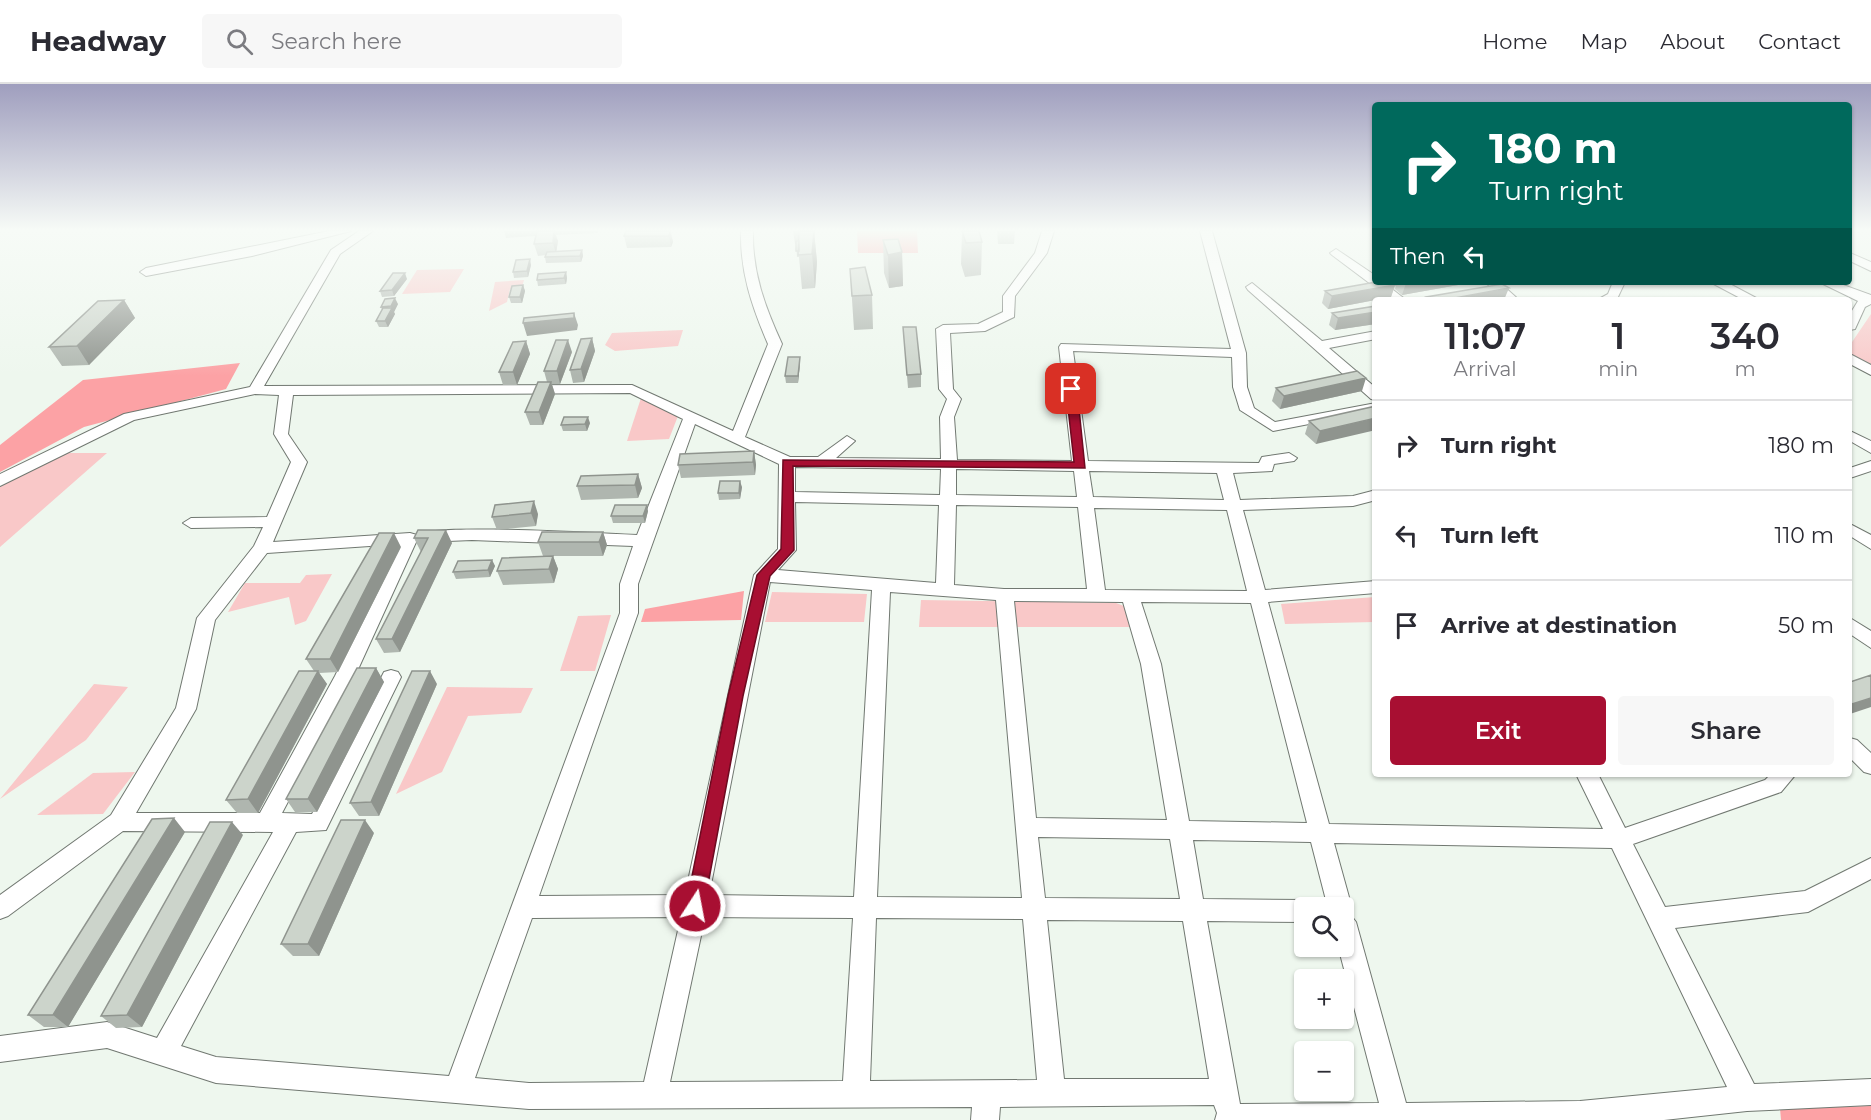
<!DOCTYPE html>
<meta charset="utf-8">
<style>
body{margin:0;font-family:Montserrat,sans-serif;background:#f7f7f7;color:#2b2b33;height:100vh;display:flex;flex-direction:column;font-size:22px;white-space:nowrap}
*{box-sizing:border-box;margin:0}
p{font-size:20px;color:#7c7c81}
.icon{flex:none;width:33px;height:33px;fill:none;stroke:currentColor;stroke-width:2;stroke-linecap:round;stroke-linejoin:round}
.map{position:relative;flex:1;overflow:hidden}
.details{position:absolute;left:1372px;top:213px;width:480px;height:480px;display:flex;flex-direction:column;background:#fff;border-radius:6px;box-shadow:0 2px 4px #0004}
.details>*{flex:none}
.top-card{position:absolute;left:1372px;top:18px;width:480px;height:183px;border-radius:6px;box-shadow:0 2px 4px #0004;background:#00695c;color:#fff;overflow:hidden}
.tools{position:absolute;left:1294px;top:813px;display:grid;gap:12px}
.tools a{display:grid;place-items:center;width:60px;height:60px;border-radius:6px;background:#fff;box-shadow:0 2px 4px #0004;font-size:30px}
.pin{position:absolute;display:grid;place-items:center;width:51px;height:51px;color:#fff;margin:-26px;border-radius:12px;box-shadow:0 3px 9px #0006}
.me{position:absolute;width:66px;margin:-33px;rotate:11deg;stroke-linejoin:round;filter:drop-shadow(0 0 4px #0008)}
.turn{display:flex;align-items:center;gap:21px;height:126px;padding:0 18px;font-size:27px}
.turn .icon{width:78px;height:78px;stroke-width:2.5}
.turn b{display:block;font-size:42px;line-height:51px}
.then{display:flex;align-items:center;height:57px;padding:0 18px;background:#0003;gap:12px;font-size:22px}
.eta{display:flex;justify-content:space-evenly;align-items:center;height:102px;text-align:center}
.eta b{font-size:36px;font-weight:600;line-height:42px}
.primary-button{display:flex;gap:12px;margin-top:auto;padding:12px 18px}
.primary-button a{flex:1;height:69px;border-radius:6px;background:#a80f32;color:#fff;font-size:24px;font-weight:600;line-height:69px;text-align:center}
.primary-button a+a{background:#f7f7f7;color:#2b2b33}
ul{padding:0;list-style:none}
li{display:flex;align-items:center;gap:18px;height:90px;padding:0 18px;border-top:2px solid #e1e1e2}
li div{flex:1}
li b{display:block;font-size:22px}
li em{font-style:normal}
header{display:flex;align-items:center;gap:36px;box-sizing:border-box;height:84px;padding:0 30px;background:#fff;border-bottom:2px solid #e1e1e2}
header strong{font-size:28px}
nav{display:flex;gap:33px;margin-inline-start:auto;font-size:21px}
.search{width:420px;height:54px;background:#f7f7f7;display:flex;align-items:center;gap:15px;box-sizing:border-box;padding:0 21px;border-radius:6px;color:#7c7c81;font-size:22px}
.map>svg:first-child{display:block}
.green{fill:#f9c8c8}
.forest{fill:#fca2a5}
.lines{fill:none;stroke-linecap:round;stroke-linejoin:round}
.minor-casing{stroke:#717871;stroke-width:2}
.minor{fill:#fff;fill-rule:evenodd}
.wall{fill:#afb6af}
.shaded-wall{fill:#8f948e}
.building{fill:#ccd4cb;stroke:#8f948e;stroke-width:1.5}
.route{fill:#a80f32;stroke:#6d0a20;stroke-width:1.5}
</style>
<header>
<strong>Headway</strong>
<div class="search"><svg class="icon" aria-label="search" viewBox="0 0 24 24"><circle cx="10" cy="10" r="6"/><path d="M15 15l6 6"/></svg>Search here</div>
<nav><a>Home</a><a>Map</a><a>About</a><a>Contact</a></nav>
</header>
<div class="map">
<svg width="1871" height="1036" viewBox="0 0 1871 1036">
<rect width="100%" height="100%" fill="#eef7ee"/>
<path class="green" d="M 464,185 L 450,208 L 402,210 L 417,186 Z
M 524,196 L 522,203 L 510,205 L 507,218 L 489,227 L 495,198 Z
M 1871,230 L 1871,280 L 1850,270 L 1850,261 Z
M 683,246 L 678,262 L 615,267 L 605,261 L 612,249 Z
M 641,314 L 678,332 L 669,355 L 627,357 Z
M 63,369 L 107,369 L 0,463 L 0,403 Z
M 332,490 L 306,537 L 295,541 L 289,513 L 228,528 L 245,499 L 300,499 L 306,491 Z
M 772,508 L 867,510 L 864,538 L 765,538 Z
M 1375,513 L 1375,538 L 1285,540 L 1281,520 Z
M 921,516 L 1116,519 L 1129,524 L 1132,543 L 919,543 Z
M 611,531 L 595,587 L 560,587 L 578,532 Z
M 94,600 L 128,603 L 86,656 L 0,715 Z
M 447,603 L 533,604 L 521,629 L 468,632 L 442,688 L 396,710 Z
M 135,688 L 103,730 L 37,731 L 93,689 Z"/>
<path class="forest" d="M 857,147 L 917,147 L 918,169 L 858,169 Z
M 240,279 L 226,305 L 84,343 L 0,388 L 0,361 L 83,296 Z
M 744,507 L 741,536 L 641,538 L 645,525 Z
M 1871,1022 L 1871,1036 L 1781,1036 L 1780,1024 Z"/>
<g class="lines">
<g class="minor-casing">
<path id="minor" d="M 329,147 L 351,147 L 252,172 L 146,192 L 140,188 L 146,184 Z
M 359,147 L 373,147 L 340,170 L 264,302 L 632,301 L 733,347 L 768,260 C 752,223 740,188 741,147 L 753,147 C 752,188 765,223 782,260 L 745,353 L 790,373 L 818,373 L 847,352 L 855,357 L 836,374 L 941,375 L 940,333 L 947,315 L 939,305 L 936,245 L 943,241 L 978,240 L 1003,228 L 1003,212 L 1035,169 L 1042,147 L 1054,147 L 1047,169 L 1015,212 L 1014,233 L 985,247 L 950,249 L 953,305 L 961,315 L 954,333 L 957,376 L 1072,377 L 1059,263 L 1061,260 L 1231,265 L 1200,147 L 1212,147 L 1246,269 L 1247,303 L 1254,324 L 1275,338 L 1376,319 L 1376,327 L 1273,347 L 1240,326 L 1233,303 L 1232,273 L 1073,267 L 1088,377 L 1259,379 L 1262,373 L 1289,369 L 1297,374 L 1294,377 L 1274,380 L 1272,387 L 1233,389 L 1240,416 L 1353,412 L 1376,406 L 1376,416 L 1353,422 L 1243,426 L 1265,506 L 1376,497 L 1376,509 L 1268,518 L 1329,740 L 1603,745 L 1576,690 L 1598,690 L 1625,744 L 1765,696 L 1771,690 L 1796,690 L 1781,708 L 1633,760 L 1665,823 L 1805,807 L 1871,774 L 1871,795 L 1808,828 L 1675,844 L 1754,1000 L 1871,995 L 1871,1021 L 1747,1027 L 1664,1036 L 1215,1036 L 1217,1029 L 1214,1021 L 1000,1023 L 999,1036 L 971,1036 L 972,1023 L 529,1025 L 216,999 L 107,964 L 0,978 L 0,952 L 107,938 L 157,954 L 273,748 L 123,747 L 8,832 L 0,835 L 0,811 L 111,731 L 176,624 L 197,534 L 254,462 L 263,443 L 191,444 L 183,439 L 191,434 L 267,433 L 291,378 L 274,350 L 279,311 L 255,310 L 134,336 L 0,402 L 0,390 L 124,330 L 250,303 L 331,166 ZM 630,309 L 683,335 L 637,451 C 606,450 432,439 417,451 L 410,449 L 273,458 L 307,378 L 288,350 L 293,311 ZM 695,340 L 779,380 L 778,465 L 754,491 L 685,811 L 539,812 L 638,529 L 638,500 ZM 795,383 L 941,385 L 940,411 L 795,408 ZM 956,385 L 1074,387 L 1077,413 L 956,411 ZM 1089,387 L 1217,389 L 1224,416 L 1093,413 ZM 795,418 L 939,421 L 936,499 L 778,486 L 796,466 ZM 956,421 L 1078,423 L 1087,505 L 1004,505 L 954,501 ZM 1094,424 L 1227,426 L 1247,507 L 1105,506 ZM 417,456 L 424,458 L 472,456 L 633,462 L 620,500 L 620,529 L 449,992 L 216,973 L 181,962 L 296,748 L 326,746 L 401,593 L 398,588 L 391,586 L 384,588 L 312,730 L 282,729 L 355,592 ZM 399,460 L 335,592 L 260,729 L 136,729 L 196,625 L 215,536 L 267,469 ZM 770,498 L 872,506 L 854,813 L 709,811 ZM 890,508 L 996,516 L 1022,814 L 877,813 ZM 1014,517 L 1123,518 L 1141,580 L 1167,736 L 1036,734 ZM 1141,518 L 1251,519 L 1307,739 L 1189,737 L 1161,580 ZM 1038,753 L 1170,755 L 1180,815 L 1045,814 ZM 1193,756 L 1311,758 L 1328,824 L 1344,824 L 1344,862 L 1338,862 L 1379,1019 L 1240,1020 L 1207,837 L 1305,838 L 1305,824 L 1315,824 L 1313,819 L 1305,816 L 1203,815 ZM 1334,759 L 1612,764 L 1727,1003 L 1580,1017 L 1406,1019 L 1356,838 L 1349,829 L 1352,824 ZM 681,833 L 644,998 L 529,999 L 475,994 L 532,834 ZM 705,833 L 853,834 L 843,997 L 670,998 ZM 876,834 L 1023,835 L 1037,996 L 870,997 ZM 1047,836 L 1183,837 L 1209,995 L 1064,995 Z
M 1336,165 L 1376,192 L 1376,198 L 1383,198 L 1406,216 L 1392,216 L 1332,171 L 1330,169 Z
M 1850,169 L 1871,178 L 1871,187 L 1850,177 Z
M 1485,198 L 1499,198 L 1519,216 L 1505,216 Z
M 1613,198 L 1625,198 L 1617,215 L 1597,216 L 1608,210 Z
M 1710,198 L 1726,198 L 1760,216 L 1744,216 Z
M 1819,198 L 1835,198 L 1871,211 L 1871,220 L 1865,223 L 1855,245 L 1850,246 L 1850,230 L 1858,217 Z
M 1252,199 L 1322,257 L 1376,247 L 1376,255 L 1329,264 L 1376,304 L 1376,316 L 1371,315 L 1248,206 L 1246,203 Z
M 1850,270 L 1871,281 L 1871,291 L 1850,280 Z
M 1850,347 L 1871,357 L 1871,369 L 1850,357 Z
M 1871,377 L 1871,387 L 1850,394 L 1850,384 Z
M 1850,440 L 1871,451 L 1871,465 L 1850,452 Z
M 1850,534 L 1871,547 L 1871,564 L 1850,550 Z
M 1850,654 L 1857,656 L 1871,669 L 1871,690 L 1864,688 L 1850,674 Z"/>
</g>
<use href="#minor" class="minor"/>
</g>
<path class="wall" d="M 504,147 L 598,147 L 598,149 L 556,151 L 558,157 L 556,167 L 582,166 L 583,172 L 581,178 L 546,179 L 545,173 L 546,171 L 538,172 L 534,160 L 536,152 L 506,154 Z
M 626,147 L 671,147 L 673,158 L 671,163 L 627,164 L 624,152 Z
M 793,147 L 814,147 L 817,178 L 815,204 L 802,205 L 799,173 L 797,173 L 796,160 L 795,160 Z
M 962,147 L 982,158 L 981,191 L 965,193 L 961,180 Z
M 997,147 L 1015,147 L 1014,160 L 998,160 Z
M 883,156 L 902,168 L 903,202 L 889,204 L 884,189 Z
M 531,181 L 528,193 L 514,194 L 513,188 Z
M 850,185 L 872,211 L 873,245 L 854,246 Z
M 566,188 L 567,194 L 566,200 L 538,202 L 537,196 Z
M 407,195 L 394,212 L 382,213 L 380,207 Z
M 1397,198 L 1475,198 L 1402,211 L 1395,205 Z
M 523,201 L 525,207 L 522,219 L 511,219 L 509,213 Z
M 1395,201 L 1391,213 L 1328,225 L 1322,219 L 1325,207 Z
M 124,216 L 135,234 L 89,281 L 62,282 L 49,263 Z
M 398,220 L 394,228 L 395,230 L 388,243 L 379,243 L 376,237 L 382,226 L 381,223 Z
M 1376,222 L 1376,240 L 1335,246 L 1329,241 L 1332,229 Z
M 903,243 L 921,290 L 921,303 L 908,304 Z
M 592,254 L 595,267 L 584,298 L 573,299 L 570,286 Z
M 526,257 L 530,270 L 517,301 L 503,301 L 499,288 Z
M 572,268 L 560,300 L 552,300 L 555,310 L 543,341 L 530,341 L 525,328 L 547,298 L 544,287 Z
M 800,279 L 798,299 L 786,299 L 785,292 Z
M 1376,286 L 1376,298 L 1372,296 Z
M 1276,304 L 1362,307 L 1280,325 L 1272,317 Z
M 1376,322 L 1316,360 L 1305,350 L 1309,337 Z
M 590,339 L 587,347 L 563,347 L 561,341 Z
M 754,367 L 756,381 L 755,391 L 681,394 L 678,381 Z
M 638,390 L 642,404 L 638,414 L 581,416 L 577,402 Z
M 742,403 L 740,415 L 719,416 L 718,409 Z
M 495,421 L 538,430 L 536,442 L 497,446 L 492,433 Z
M 648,427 L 645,439 L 613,439 L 611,432 Z
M 418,446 L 452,459 L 400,568 L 384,569 L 376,555 L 421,468 L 414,454 Z
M 603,448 L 607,461 L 603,472 L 543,472 L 538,458 Z
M 401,463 L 338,588 L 319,589 L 327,600 L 258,729 L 237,729 L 226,716 L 314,587 L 306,575 Z
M 553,472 L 558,485 L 554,499 L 503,501 L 497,487 Z
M 492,476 L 495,482 L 490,493 L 456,495 L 453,488 Z
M 376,584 L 384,598 L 317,728 L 295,728 L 286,715 Z
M 437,600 L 379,732 L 359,732 L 350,719 Z
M 185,748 L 68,943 L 44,943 L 28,931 Z
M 374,749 L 319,872 L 293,872 L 281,860 Z
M 243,751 L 142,943 L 116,944 L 101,932 Z"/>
<path class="shaded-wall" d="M 554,147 L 558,157 L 556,170 L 553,159 Z
M 670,147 L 673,158 L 671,163 L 669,152 Z
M 814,147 L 817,178 L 815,204 L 812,170 Z
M 582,166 L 583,172 L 581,178 L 580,172 Z
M 902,168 L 903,202 L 889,204 L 888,171 Z
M 530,175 L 531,181 L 528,193 L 527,187 Z
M 566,188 L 567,194 L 566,200 L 564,194 Z
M 405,189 L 407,195 L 394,212 L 392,206 Z
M 1410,198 L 1475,198 L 1402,211 L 1406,199 Z
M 523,201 L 525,207 L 522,219 L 520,213 Z
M 1395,201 L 1391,213 L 1328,225 L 1332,212 Z
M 1509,204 L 1504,216 L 1444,216 Z
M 395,214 L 398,220 L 394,228 L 395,230 L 388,243 L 385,237 L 392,225 L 391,222 Z
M 124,216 L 135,234 L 89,281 L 77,262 Z
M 1376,228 L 1376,240 L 1335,246 L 1338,234 Z
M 574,229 L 578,241 L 577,246 L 527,252 L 523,239 Z
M 592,254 L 595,267 L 584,298 L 581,285 Z
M 568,256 L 572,268 L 560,300 L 557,287 Z
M 526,257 L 530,270 L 517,301 L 513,288 Z
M 800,273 L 800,279 L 798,299 L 798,292 Z
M 1366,294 L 1362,307 L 1280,325 L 1284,312 Z
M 551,298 L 555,310 L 543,341 L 539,328 Z
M 588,333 L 590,339 L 587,347 L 585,340 Z
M 1376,334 L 1376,346 L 1316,360 L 1320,347 Z
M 754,367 L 756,381 L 755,391 L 753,378 Z
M 638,390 L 642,404 L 638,414 L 635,401 Z
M 740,397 L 742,403 L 740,415 L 739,409 Z
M 534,417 L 538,430 L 536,442 L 531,429 Z
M 647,421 L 648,427 L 645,439 L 643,432 Z
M 446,446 L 452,459 L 400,568 L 392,555 Z
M 603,448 L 607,461 L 603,472 L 599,458 Z
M 394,449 L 401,463 L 338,588 L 330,575 Z
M 553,472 L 558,485 L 554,499 L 549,485 Z
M 492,476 L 495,482 L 490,493 L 488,486 Z
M 376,584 L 384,598 L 317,728 L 308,715 Z
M 318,587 L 327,600 L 258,729 L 248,715 Z
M 430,587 L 437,600 L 379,732 L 371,718 Z
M 1871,614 L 1871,623 L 1850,630 L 1850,623 L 1852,620 Z
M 174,734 L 185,748 L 68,943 L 53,931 Z
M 365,736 L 374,749 L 319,872 L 308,860 Z
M 232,738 L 243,751 L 142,943 L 127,931 Z"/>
<path class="building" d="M 537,147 L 554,147 L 553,159 L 534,160 Z
M 626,147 L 670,147 L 669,152 L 624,152 Z
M 799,147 L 814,147 L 812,170 L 798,171 Z
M 962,147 L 979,147 L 982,158 L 966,159 Z
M 898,155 L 902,168 L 888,171 L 883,156 Z
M 796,157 L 799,157 L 799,167 L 796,167 Z
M 582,166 L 580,172 L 545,173 L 547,168 Z
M 530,175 L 527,187 L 513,188 L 516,176 Z
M 865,183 L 872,211 L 852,212 L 850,185 Z
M 566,188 L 564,194 L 537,196 L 538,190 Z
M 393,189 L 405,189 L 392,206 L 380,207 Z
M 1376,198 L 1391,198 L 1395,201 L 1332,212 L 1325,207 Z
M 1502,200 L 1509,204 L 1444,216 L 1430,216 L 1426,213 Z
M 523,201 L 520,213 L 509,213 L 512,202 Z
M 395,214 L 391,222 L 381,223 L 385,215 Z
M 124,216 L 77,262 L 49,263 L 98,217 Z
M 1376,222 L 1376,228 L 1338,234 L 1332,229 Z
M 383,224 L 392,224 L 385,237 L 376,237 Z
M 574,229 L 574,234 L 523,239 L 524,234 Z
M 903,243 L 916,243 L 921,290 L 907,291 Z
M 592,254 L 581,285 L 570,286 L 581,255 Z
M 556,256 L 568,256 L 557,287 L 544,287 Z
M 526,257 L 513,288 L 499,288 L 513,258 Z
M 788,273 L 800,273 L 798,292 L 785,292 Z
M 1357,287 L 1366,294 L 1284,312 L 1276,304 Z
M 538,298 L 551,298 L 539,328 L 525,328 Z
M 1376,322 L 1376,334 L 1320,347 L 1309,337 Z
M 564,333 L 588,333 L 585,340 L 561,341 Z
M 754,367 L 753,378 L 678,381 L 680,370 Z
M 638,390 L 635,401 L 577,402 L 581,392 Z
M 720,397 L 740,397 L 739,409 L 718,409 Z
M 534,417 L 531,429 L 492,433 L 495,421 Z
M 615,421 L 647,421 L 643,432 L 611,432 Z
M 418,446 L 446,446 L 392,555 L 376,555 L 428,454 L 414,454 Z
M 542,448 L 603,448 L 599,458 L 538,458 Z
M 379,449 L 394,449 L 330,575 L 306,575 Z
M 553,472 L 549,485 L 497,487 L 502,474 Z
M 492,476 L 488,486 L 453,488 L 458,477 Z
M 357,584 L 376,584 L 308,715 L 286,715 Z
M 299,587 L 318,587 L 248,715 L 226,716 Z
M 412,587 L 430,587 L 371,718 L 350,719 Z
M 1871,591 L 1871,614 L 1852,620 L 1850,617 L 1850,598 Z
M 174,734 L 53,931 L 28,931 L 152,735 Z
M 341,736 L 365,736 L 308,860 L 281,860 Z
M 210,738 L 232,738 L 127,931 L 101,932 Z"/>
<linearGradient id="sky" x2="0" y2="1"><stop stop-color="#9f9ebe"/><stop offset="0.5" stop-color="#f7fbf7"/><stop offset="1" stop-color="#f7fbf7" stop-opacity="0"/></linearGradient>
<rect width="1871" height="292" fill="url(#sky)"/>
<path class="route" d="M 1071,301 L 1077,305 L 1085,384 L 793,382 L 794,466 L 770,492 L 743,612 L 704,822 L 702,827 L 695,830 L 689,827 L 686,822 L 728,612 L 757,491 L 781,465 L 783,376 L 1074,378 L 1066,305 Z"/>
</svg>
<div class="tools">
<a><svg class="icon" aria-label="search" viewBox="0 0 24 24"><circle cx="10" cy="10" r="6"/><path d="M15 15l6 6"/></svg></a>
<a>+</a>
<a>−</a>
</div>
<div class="pin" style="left:1071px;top:305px;background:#d93025"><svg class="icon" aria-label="arrive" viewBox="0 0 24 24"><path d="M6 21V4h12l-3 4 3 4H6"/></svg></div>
<svg class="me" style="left:695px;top:822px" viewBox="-20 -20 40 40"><circle r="17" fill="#a80f32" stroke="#fff" stroke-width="3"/><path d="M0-11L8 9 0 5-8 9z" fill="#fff"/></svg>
<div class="top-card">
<div class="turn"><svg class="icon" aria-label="right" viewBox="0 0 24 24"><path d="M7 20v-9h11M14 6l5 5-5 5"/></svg><div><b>180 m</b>Turn right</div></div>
<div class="then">Then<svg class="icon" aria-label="left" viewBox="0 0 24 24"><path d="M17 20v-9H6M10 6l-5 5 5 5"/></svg></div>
</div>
<section class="details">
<div class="eta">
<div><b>11:07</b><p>Arrival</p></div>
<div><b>1</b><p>min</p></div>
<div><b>340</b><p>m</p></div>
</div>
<ul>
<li><svg class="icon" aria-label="right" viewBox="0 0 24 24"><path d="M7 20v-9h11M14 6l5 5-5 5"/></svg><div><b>Turn right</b></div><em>180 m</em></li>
<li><svg class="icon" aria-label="left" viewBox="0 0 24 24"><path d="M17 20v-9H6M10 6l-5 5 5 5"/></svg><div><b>Turn left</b></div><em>110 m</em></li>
<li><svg class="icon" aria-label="arrive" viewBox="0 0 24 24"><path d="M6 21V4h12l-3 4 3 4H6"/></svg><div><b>Arrive at destination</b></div><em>50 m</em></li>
</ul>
<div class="primary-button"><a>Exit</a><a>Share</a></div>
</section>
</div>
